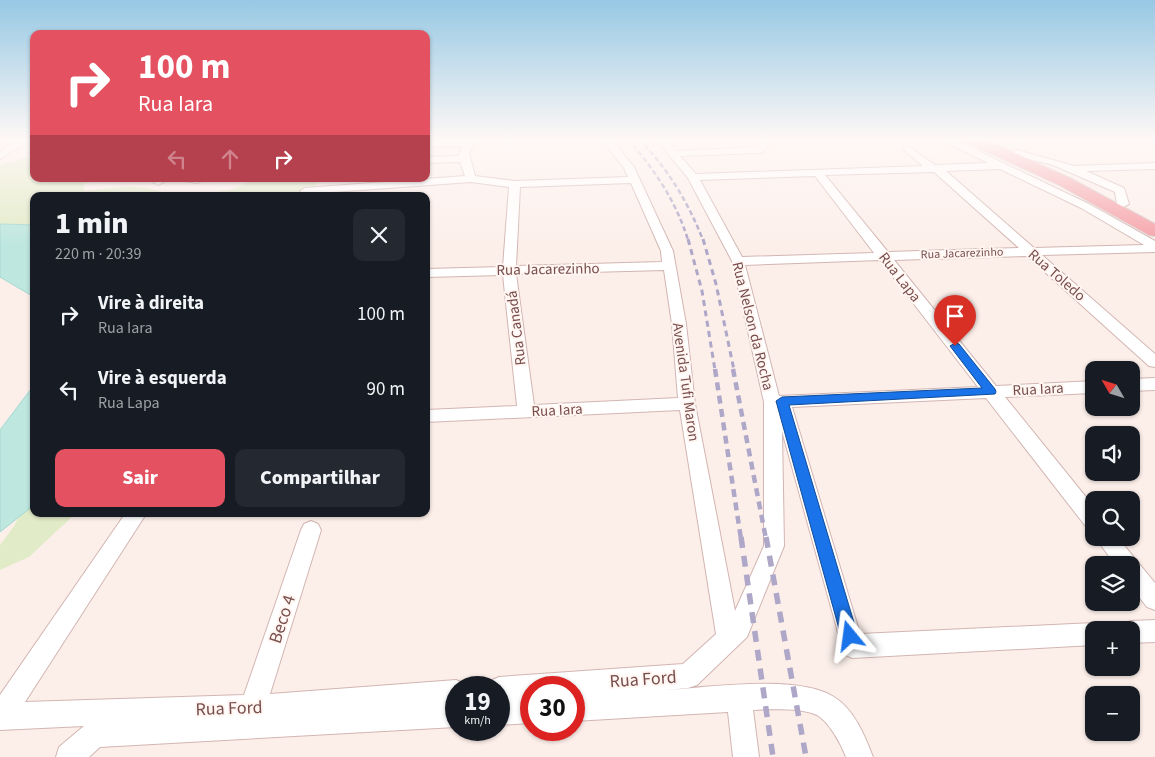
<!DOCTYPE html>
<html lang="pt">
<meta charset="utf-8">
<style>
body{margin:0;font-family:"Source Sans 3",sans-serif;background:#242831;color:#f1f3f6;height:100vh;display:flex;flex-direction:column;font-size:19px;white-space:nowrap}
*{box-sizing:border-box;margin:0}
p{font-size:16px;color:#9ea1a6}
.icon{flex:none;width:28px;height:28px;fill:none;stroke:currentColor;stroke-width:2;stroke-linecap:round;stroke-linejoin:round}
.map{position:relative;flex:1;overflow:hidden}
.panel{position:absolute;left:30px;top:192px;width:400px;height:325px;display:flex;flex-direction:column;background:#171b24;border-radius:10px;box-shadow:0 1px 4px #0004}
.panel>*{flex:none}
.guide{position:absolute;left:30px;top:30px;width:400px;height:152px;border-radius:10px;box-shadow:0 1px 4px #0004;background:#e45262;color:#fff;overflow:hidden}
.needle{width:32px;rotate:309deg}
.tools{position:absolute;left:1085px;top:361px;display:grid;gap:10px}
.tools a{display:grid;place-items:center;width:55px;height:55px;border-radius:10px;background:#171b24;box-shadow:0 1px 4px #0004;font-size:25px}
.speed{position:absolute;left:445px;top:676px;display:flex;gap:10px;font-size:25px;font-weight:700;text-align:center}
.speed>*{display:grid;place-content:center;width:65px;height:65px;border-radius:50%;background:#171b24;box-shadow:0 1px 4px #0004;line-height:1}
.speed small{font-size:12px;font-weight:400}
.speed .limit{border:8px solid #d22;background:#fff;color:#111}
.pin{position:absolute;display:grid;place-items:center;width:42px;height:42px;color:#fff;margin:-51px -21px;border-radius:50% 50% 50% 0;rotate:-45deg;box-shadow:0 0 5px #0007}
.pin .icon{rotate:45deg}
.me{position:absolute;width:55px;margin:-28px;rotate:344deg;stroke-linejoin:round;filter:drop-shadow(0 0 4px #0008)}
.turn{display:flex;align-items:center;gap:18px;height:105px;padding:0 25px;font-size:22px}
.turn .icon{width:65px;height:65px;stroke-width:2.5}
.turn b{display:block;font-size:35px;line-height:42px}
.lanes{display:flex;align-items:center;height:48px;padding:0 25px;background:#0003;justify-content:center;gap:25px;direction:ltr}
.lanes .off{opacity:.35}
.round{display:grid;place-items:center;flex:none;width:52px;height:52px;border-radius:10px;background:#242831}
.overview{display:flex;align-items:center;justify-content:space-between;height:85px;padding:0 25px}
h1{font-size:30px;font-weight:800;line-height:38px}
.button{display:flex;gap:10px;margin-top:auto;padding:10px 25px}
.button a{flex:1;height:58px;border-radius:10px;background:#e45262;color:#fff;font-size:20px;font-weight:800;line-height:58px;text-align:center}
.button a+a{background:#242831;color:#f1f3f6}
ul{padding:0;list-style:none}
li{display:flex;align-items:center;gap:15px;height:75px;padding:0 25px}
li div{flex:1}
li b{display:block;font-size:19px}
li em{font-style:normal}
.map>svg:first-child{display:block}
.green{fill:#e2ebc8}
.water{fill:#bee7df;stroke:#a4d8cf}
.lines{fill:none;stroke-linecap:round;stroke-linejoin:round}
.minor-casing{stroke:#d2b5b2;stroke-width:2}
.highway-casing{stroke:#d9cdcd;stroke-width:2}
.minor{fill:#fff;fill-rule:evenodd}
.highway{fill:#f5a2a9;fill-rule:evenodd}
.rail-far3{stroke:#aea7c8;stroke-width:2.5;stroke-dasharray:5 3;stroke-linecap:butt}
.rail-far2{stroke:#aea7c8;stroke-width:3;stroke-dasharray:6 4.5;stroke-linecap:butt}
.rail-far1{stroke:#aea7c8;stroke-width:4.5;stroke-dasharray:8 5.5;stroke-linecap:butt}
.rail{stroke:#aea7c8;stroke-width:5.5;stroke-dasharray:11 8;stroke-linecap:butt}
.route{fill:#1a73e8;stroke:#114b97}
.labels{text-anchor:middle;stroke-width:4;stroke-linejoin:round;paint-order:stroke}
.far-street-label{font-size:12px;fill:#784e4d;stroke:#fff5f1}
.street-label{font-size:15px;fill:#784e4d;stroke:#fff5f1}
.near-street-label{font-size:18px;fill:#784e4d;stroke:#fff5f1}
</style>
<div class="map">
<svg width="1155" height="757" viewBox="0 0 1155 757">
<rect width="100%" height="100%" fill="#fcefea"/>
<path class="green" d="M 34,155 L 34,179 L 98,179 L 84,184 L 84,191 C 111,188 145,181 169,196 L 34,196 L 34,225 L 0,224 L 0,165 Z
M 255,179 L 322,179 L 313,188 L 299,196 L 196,196 L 233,189 Z
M 34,453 L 34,514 L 75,514 L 29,557 L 0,570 L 0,545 L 14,526 L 26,504 Z"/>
<path class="water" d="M 0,224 L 34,225 L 34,297 L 0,277 Z
M 34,385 L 34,496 L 29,509 L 0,532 L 0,430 Z"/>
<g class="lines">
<g class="minor-casing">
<path id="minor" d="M 19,139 L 34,139 L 34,143 L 26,143 L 0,159 L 0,152 Z
M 477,139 L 469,153 L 475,176 L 515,181 L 628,177 L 624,168 L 601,139 L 611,139 L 634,167 L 673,251 L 686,324 L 695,404 L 735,611 L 764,546 L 764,402 L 732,261 L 688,178 L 656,139 L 666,139 L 676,151 L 757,147 L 763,139 L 773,139 L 763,152 L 760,153 L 680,156 L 696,174 L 923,166 L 905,151 L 903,149 L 908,146 L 935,165 L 988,163 L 940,139 L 953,139 L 1089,204 L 1155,241 L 1155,252 L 1042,255 L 1155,354 L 1155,367 L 1149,366 L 1027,256 L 894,260 L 996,386 L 1094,381 L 1094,393 L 1005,397 L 1094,507 L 1094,530 L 1087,528 L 986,398 L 792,407 L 860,634 L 1094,623 L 1102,626 L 1104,630 L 1094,630 L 1094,645 L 852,658 L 844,654 L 782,431 L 784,546 L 747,637 L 697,685 L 688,688 L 667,690 C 710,687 799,674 834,697 C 854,709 865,736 873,757 L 846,757 C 841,744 830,723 817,715 C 803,708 769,709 753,710 L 759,757 L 733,757 L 728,712 L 574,721 L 574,688 L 531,688 L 531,723 L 499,725 L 499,688 L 488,688 L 490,681 L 499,677 L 683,664 L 716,634 L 680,410 L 426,422 L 426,410 L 517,406 L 503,275 L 426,277 L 426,269 L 503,267 L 509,187 L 471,182 L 305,194 L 300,191 L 305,188 L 465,176 L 460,162 L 426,163 L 426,157 L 459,156 L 462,146 L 426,147 L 426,141 ZM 1000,169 L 1081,208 L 1144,245 L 1034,248 L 946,171 ZM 934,172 L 1019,248 L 888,252 L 825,175 ZM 815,176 L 874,253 L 742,257 L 700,180 ZM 631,183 L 661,251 L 662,262 L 516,266 L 520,187 ZM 880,260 L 978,387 L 779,396 L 745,265 ZM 664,270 L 672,324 L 678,398 L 534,405 L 516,274 Z
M 1146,139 L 1155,139 L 1155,145 Z
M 1017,150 L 1074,166 L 1155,163 L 1155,169 L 1086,171 L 1124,188 L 1129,204 L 1123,207 L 1117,204 L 1115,192 L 1053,165 L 1014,155 L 1014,151 Z
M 156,179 L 169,179 L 158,185 L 153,182 Z
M 183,179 L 202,179 L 203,180 L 198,183 L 184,181 Z
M 1155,378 L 1155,390 L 1131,391 L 1131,379 Z
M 125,514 L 146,514 L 25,702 L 244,695 L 301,530 L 304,524 L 311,521 L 318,524 L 321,530 L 270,694 L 456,680 L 465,684 L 466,688 L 456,688 L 456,727 L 100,747 L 89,757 L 56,757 L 59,747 L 84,726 L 0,730 L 0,695 Z
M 1096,538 L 1118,538 L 1155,583 L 1155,610 L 1147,607 L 1131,587 L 1131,565 L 1115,565 Z
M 1155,620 L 1155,642 L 1131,643 L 1131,630 L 1120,630 L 1123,624 L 1131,621 Z"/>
</g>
<g class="highway-casing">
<path id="highway" d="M 964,139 L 984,139 L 1070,178 L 1155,224 L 1155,236 L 1149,235 L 1059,185 L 966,142 Z"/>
</g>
<use href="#minor" class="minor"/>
<use href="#highway" class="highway"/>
<path class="rail-far3" d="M 628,139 C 654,169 676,201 688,240
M 639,139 C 668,169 688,202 703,240"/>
<path class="rail-far2" d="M 688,239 L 702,291 L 715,370
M 703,239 L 716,284 L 734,370"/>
<path class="rail-far1" d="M 715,369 L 741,539
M 733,369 L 766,539"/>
<path class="rail" d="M 741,537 L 773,757
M 766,537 L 806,757"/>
</g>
<linearGradient id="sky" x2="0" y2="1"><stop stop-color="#97c8e4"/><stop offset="0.57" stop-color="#fef8f6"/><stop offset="1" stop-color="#fef8f6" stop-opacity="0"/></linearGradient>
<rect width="1155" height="245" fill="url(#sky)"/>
<path class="route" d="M 955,343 L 959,344 L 995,389 L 996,392 L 995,394 L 789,405 L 858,636 L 855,641 L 850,644 L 844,641 L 841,636 L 776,401 L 782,397 L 982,388 L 950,346 Z"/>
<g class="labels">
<g class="far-street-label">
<text transform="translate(962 253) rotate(-2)" y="4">Rua Jacarezinho</text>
</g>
<g class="street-label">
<text transform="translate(548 269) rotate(-1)" y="5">Rua Jacarezinho</text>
<text transform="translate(1057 275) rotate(41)" y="5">Rua Toledo</text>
<text transform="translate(900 277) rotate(52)" y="5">Rua Lapa</text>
<text transform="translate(753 326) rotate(76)" y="5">Rua Nelson da Rocha</text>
<text transform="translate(516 328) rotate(-97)" y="5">Rua Canadá</text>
<text transform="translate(686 382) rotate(82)" y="5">Avenida Tufi Maron</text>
<text transform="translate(1038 389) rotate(-3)" y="5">Rua Iara</text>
<text transform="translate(557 410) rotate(-3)" y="5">Rua Iara</text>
</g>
<g class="near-street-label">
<text transform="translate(282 619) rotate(-72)" y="6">Beco 4</text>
<text transform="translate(643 679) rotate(-4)" y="6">Rua Ford</text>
<text transform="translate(229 708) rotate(-2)" y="6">Rua Ford</text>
</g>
</g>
</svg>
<div class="tools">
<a><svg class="needle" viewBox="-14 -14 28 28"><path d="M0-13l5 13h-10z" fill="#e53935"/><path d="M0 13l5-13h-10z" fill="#9ea1a6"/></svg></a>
<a><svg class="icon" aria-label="sound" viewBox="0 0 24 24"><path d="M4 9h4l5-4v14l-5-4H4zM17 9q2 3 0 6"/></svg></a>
<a><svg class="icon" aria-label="search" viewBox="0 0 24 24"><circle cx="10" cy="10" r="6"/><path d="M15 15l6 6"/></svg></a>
<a><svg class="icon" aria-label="layers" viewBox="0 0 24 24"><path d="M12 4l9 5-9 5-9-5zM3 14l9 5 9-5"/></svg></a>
<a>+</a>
<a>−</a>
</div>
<div class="speed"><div>19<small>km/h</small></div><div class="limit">30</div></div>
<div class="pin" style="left:955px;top:346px;background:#d93025"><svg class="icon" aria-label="arrive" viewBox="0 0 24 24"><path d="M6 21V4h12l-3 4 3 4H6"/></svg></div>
<svg class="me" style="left:850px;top:636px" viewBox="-20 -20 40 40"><path d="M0-17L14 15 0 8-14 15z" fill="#1a73e8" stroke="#fff" stroke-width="4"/></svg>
<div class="guide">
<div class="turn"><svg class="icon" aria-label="right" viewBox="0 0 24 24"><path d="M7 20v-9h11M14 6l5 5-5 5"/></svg><div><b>100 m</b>Rua Iara</div></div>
<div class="lanes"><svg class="icon off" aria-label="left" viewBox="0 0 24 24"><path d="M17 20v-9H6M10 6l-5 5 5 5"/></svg><svg class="icon off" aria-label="ahead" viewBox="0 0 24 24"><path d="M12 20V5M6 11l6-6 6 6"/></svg><svg class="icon" aria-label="right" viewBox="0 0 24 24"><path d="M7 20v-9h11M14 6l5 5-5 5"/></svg></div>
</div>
<section class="panel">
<div class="overview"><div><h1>1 min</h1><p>220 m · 20:39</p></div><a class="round"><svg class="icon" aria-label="close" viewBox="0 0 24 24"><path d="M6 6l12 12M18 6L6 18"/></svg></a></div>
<ul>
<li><svg class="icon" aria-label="right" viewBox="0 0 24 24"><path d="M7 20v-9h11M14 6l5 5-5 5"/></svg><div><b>Vire à direita</b><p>Rua Iara</p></div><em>100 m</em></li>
<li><svg class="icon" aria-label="left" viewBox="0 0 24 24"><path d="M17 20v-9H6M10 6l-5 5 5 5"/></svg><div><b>Vire à esquerda</b><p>Rua Lapa</p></div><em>90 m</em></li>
</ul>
<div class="button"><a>Sair</a><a>Compartilhar</a></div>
</section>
</div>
